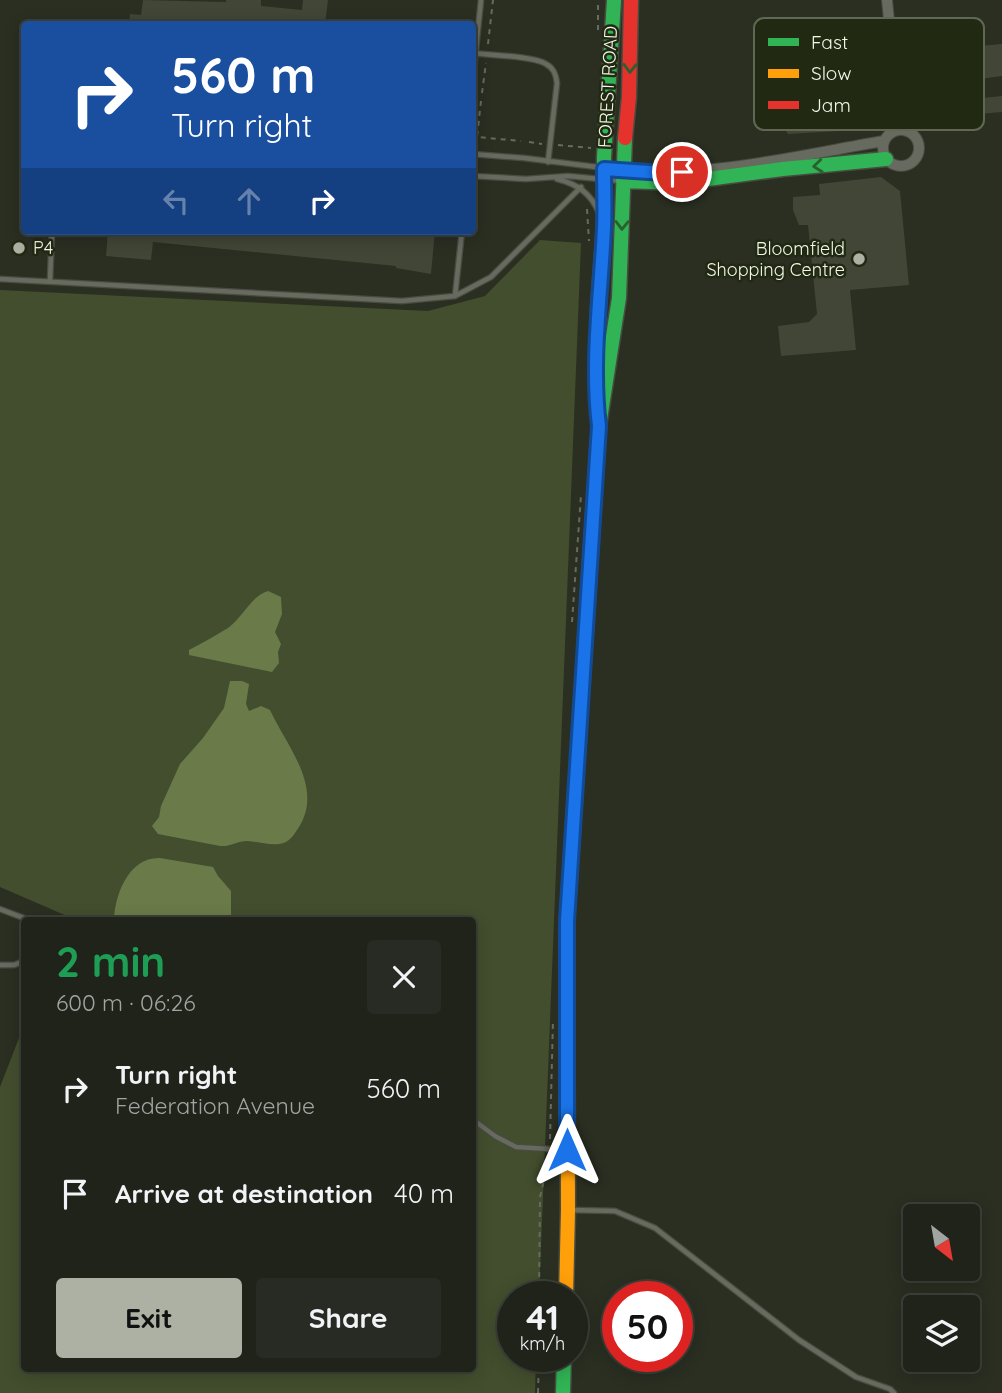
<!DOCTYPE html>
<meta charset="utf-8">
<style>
body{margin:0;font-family:Quicksand,sans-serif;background:#282b23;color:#f1f3f6;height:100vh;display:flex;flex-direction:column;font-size:26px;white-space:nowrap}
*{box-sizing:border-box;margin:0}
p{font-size:23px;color:#a2a4a2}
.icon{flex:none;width:38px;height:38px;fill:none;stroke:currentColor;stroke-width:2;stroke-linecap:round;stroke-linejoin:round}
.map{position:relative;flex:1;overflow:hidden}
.details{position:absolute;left:21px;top:917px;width:455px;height:455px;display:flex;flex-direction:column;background:#20231a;border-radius:7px;box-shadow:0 4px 18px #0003,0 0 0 2px #3d4039}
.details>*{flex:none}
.guide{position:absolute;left:21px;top:21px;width:455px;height:214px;border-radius:7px;box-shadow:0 4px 18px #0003,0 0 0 2px #3d4039;background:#1a4fa0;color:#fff;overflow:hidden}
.needle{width:46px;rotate:149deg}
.buttons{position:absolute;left:903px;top:1204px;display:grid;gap:14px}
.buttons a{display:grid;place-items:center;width:77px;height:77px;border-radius:7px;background:#20231a;box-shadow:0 4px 18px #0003,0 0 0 2px #3d4039;font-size:35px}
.speed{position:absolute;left:497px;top:1281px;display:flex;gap:14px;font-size:35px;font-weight:700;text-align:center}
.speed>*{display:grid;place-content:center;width:91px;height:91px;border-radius:50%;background:#20231a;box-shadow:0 4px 18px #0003,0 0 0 2px #3d4039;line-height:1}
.speed small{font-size:18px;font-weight:400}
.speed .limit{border:10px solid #d22;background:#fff;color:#111}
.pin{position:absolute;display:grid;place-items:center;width:60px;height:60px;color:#fff;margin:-30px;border:4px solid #fff;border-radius:50%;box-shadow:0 2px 7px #0007}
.me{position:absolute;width:77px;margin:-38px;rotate:0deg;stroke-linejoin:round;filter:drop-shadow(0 0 5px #0008)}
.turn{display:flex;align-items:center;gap:24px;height:147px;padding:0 35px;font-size:32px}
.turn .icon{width:91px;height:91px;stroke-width:2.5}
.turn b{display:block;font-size:49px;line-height:60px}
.lanes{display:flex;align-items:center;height:66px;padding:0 35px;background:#0003;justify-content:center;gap:35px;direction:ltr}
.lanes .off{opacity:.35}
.round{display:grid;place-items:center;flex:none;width:74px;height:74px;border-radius:7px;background:#282b23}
.head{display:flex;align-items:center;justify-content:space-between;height:119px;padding:0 35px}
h1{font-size:42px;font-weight:700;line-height:52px;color:#1e9e55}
.action{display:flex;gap:14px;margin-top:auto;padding:14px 35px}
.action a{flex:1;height:80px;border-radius:7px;background:#acb1a3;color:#111;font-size:28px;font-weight:700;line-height:80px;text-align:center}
.action a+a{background:#282b23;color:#f1f3f6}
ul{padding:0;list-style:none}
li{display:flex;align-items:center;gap:21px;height:105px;padding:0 35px}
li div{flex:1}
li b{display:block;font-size:26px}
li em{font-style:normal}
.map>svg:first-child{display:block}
.green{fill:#434e2e}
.water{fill:#6a7b49}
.building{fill:#414636}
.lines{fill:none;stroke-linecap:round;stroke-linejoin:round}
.lane-casing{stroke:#474b40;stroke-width:7}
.street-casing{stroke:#474b40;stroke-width:12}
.fast-casing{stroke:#474b40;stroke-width:17}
.slow-casing{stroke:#474b40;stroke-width:17}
.jam-casing{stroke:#474b40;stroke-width:17}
.path{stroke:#666a60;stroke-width:2;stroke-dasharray:5 5;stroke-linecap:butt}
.lane{stroke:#666a5f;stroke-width:4.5}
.street{stroke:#666a5f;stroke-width:10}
.fast{stroke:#30b455;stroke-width:14}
.slow{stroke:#ff9f0a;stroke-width:14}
.jam{stroke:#e5322d;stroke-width:14}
.oneway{stroke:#28612d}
.route-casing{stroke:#114b97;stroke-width:18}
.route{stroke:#1a73e8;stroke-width:12}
.poi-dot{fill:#acb1a3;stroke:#222913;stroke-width:2.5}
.labels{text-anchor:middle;stroke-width:5;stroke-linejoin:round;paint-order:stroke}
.street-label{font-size:18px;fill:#f2f7e9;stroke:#222913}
.poi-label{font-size:18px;fill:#f2f7e9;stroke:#222913;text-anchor:start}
.key{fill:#222913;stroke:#606753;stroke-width:2}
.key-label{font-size:19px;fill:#f2f7e9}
</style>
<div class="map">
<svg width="1002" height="1393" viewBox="0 0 1002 1393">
<rect width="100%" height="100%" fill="#2a2f22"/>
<path class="green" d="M 540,240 L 581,243 L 539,1297 L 513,1297 L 513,1356 L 536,1356 L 535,1393 L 0,1393 L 0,1087 L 24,1025 L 24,1368 L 472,1368 L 472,920 L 66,920 L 67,916 L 0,887 L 0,290 L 428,311 L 485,296 Z"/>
<path class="water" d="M 268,591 L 281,597 L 282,614 L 275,632 L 281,644 L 278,652 L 279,663 L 272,672 L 189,655 L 189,650 C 202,643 215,636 228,628 C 243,617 251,596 268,591 Z
M 230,681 L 242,681 L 249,684 L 246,704 L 249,711 L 261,706 L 270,710 C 286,745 324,787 299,827 C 294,834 290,843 279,844 C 268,845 259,842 247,841 C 238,841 230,847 220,846 L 158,834 L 152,826 L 159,817 L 161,806 L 180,764 L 203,738 L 224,708 Z
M 160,858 L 213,867 L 218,876 L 231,891 L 231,920 L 114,920 C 115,894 129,857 160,858 Z"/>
<path class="building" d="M 143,0 L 226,2 L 226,0 L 261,0 L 261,6 L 302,10 L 303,0 L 328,0 L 325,24 L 296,24 L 259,20 L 258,24 L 129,24 L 130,14 L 141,15 Z
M 853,26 L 860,111 L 837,114 L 839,131 L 788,134 L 781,124 L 777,92 L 782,91 L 776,33 Z
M 1002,44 L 1002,76 L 980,79 L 982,98 L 1002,96 L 1002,112 L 966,115 L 957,48 Z
M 881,177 L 900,191 L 909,285 L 850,290 L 856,350 L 781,356 L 778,326 L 809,322 L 817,314 L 808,225 L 799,225 L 793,210 L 793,197 L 820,195 L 819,184 Z
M 108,231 L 435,231 L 431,274 L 396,268 L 396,266 L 153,242 L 151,260 L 106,256 Z"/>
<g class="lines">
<g class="lane-casing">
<path id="lane" d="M 472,53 C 489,55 534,56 546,64 C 554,68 556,75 557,83 L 548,162
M 472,88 L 481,0
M 472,154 L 524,158 L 621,170
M 472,176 L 526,179 L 568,176 L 622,181
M 557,179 C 577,184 591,193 599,213
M 0,279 L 402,301 L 455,296 L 462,231
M 50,281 L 52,231
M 455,296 L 491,277 L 581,187
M 0,909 L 29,920
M 0,965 L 14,965 L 24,961
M 472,1119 L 495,1136 L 516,1147 L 566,1150
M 571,1210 L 615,1211 L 655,1228 L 799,1340 L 856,1377 L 890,1389 L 894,1393"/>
</g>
<g class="street-casing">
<path id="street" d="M 887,0 L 900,130
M883 148a18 18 0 1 1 36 0a18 18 0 1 1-36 0Z
M 624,171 C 710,178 799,155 884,141"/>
</g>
<g class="fast-casing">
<path id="fast" d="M 623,181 L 678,183 L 783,169 L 886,159
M 597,393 L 598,307 L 604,228 L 604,157 L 614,0
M 576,783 L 599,426 L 619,298 L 625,138
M 563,1393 L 564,1356"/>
</g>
<g class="slow-casing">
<path id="slow" d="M 566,1297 L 568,1210 L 567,921 L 576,783"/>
</g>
<g class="jam-casing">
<path id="jam" d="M 625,138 L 629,97 L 631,0"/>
</g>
<path class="path" d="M 598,30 L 598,0
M 488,44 L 493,0
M 482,93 L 486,63
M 481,101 L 477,137 L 521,141
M 529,142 L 542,144
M 558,145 L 591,148
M 587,209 L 589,241
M 572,622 L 581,495
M 550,1139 L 553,1019
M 539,1297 L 540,1197 L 549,1159
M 538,1393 L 539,1356"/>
<use href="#lane" class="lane"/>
<use href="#street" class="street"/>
<use href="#fast" class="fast"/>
<use href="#slow" class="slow"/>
<use href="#jam" class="jam"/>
</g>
<defs><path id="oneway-chevron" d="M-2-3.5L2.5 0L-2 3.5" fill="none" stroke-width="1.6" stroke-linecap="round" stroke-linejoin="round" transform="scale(1.75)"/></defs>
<g class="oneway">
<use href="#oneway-chevron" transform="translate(630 68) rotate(91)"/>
<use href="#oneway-chevron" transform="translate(818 166) rotate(174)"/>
<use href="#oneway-chevron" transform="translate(622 225) rotate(91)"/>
</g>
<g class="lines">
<g class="route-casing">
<path id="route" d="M 567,1150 L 567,921 L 599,426 C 591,361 601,294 604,228 C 605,209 604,189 604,169 L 664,173 L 682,172"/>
</g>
<use href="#route" class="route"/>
</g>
<g class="poi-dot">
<circle cx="19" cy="248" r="7"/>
<circle cx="859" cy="259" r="7"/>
</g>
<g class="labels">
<g class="street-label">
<text transform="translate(608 87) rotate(-87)" y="6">FOREST ROAD</text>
</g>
<g class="poi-label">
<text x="33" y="254">P4</text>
<text x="845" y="255" text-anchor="end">Bloomfield<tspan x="845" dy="21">Shopping Centre</tspan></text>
</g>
</g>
<rect x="754" y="18" width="230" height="112" rx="10" class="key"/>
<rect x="768" y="38" width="31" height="8" fill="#30b455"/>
<rect x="768" y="69" width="31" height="9" fill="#ff9f0a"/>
<rect x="768" y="101" width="31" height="8" fill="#e5322d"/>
<g class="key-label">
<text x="811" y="49">Fast</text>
<text x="811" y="80">Slow</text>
<text x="811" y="112">Jam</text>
</g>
</svg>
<div class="buttons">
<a><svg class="needle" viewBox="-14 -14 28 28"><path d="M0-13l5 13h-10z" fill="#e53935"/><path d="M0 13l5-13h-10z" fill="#a2a4a2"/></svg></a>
<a><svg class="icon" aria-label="layers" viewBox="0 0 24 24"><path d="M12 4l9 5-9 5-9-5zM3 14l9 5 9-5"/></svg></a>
</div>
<div class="speed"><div>41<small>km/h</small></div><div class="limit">50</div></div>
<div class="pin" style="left:682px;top:172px;background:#d93025"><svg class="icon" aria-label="arrive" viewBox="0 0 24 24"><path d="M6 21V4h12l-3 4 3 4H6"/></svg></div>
<svg class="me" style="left:567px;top:1150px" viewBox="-20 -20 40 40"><path d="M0-17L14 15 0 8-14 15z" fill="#1a73e8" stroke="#fff" stroke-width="4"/></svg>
<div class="guide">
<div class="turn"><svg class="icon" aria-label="right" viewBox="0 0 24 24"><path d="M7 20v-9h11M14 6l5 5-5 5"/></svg><div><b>560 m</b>Turn right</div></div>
<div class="lanes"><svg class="icon off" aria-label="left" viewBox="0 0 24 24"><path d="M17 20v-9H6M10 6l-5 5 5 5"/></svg><svg class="icon off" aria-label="ahead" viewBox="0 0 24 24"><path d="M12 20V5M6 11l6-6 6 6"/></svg><svg class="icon" aria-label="right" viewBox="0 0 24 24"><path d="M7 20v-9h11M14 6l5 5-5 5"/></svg></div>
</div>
<section class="details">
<div class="head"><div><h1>2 min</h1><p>600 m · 06:26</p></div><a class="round"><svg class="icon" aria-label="close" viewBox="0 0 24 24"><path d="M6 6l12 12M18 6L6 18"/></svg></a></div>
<ul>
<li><svg class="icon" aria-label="right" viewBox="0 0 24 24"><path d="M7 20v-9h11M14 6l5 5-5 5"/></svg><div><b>Turn right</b><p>Federation Avenue</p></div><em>560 m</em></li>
<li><svg class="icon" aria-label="arrive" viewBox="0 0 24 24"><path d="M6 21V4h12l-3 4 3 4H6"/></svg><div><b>Arrive at destination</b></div><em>40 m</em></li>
</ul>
<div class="action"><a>Exit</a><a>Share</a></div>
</section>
</div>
